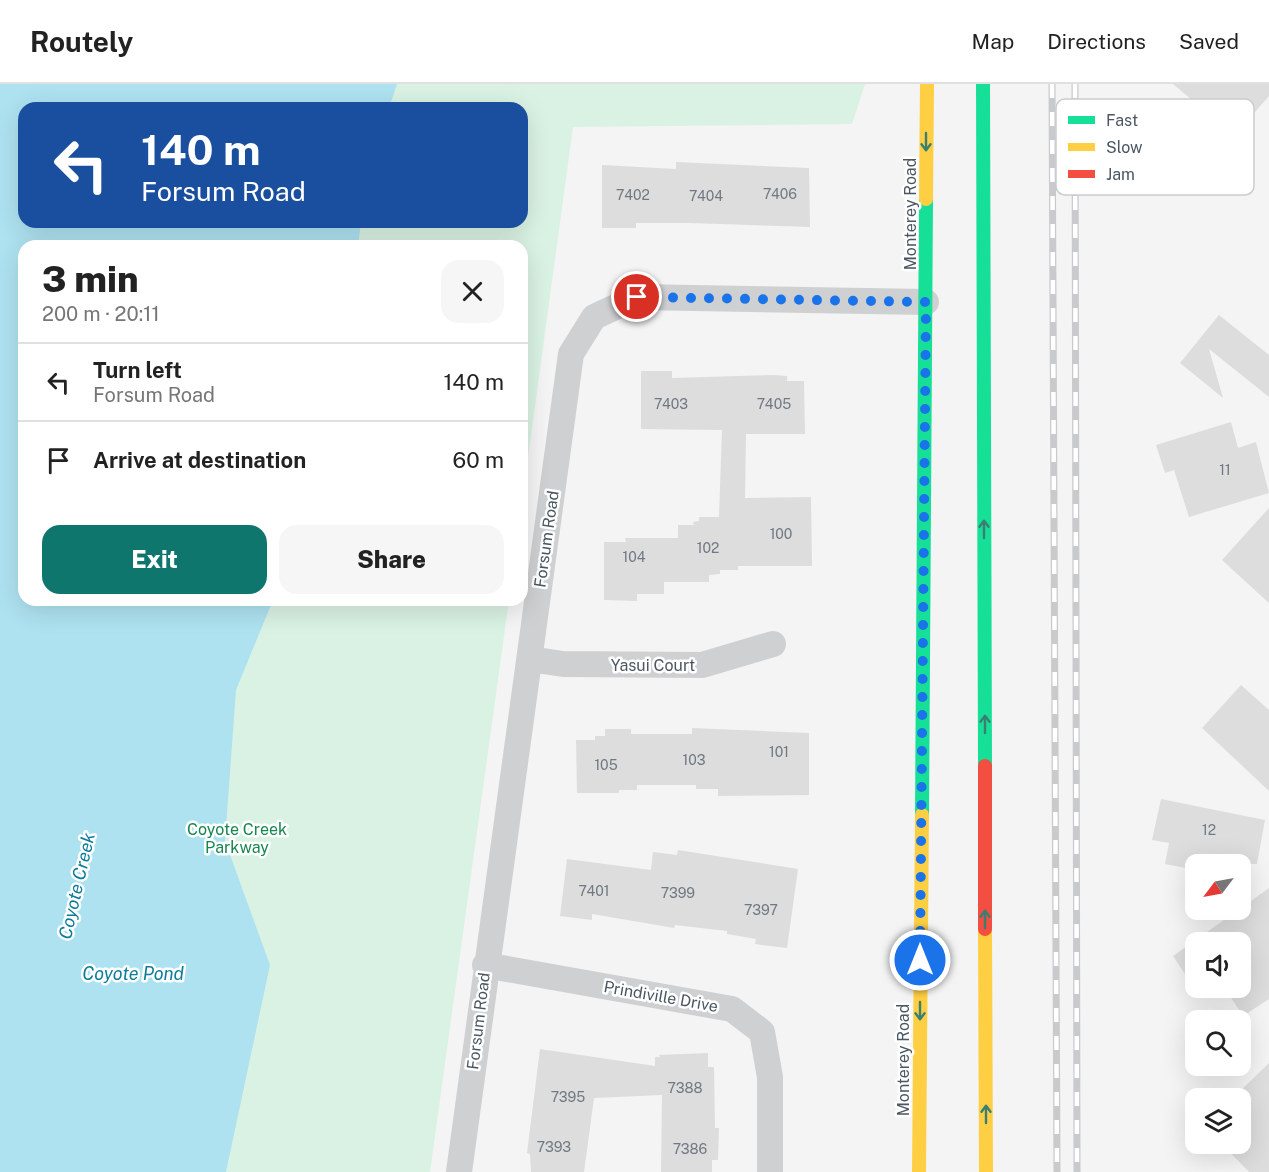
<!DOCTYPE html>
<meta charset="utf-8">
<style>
body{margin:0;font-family:"Public Sans",sans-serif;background:#f6f6f6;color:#222;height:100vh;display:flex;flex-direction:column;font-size:22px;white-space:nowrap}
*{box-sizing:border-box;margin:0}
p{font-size:20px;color:#767676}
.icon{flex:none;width:33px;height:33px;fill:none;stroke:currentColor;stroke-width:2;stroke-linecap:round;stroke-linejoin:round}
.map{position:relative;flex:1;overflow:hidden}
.sheet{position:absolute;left:18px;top:156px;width:510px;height:366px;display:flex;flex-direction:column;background:#fff;border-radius:18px;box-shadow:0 6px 24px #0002}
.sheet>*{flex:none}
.top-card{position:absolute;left:18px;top:18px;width:510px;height:126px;border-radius:18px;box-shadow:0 6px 24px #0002;background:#1a4fa0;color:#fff;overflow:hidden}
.needle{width:39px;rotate:238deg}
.controls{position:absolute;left:1185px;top:770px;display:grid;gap:12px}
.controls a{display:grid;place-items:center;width:66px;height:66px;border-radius:12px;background:#fff;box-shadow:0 6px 24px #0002;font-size:30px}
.pin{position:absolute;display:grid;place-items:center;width:51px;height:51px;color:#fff;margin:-26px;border:3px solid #fff;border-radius:50%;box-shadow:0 2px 6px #0007}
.me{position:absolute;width:66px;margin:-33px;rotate:0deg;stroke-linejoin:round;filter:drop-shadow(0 0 4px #0008)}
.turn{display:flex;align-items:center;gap:21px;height:126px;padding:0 24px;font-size:27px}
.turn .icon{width:78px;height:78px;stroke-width:2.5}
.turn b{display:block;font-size:42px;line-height:51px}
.round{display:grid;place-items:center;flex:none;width:63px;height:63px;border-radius:18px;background:#f6f6f6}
.overview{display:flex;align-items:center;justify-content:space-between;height:102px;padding:0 24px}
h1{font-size:36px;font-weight:800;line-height:45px}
.cta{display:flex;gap:12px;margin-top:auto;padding:12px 24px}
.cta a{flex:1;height:69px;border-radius:18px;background:#0f766e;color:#fff;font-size:24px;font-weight:800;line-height:69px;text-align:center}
.cta a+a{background:#f6f6f6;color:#222}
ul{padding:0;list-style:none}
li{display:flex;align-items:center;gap:18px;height:78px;padding:0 24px;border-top:2px solid #e0e0e0}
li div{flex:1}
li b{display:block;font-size:22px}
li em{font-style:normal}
header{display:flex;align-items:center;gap:36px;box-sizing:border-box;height:84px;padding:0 30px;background:#fff;border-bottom:2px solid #e0e0e0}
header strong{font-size:28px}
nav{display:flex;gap:33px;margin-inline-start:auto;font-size:21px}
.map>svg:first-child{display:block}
.green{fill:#d9f2e3;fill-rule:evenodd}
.water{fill:#aee2f0}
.building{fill:#ddddde}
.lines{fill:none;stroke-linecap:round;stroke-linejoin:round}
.street{stroke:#ced0d2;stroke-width:26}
.fast{stroke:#16e098;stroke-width:14}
.slow{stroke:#ffcf43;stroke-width:14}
.jam{stroke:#f24e42;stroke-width:14}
.rail-casing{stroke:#c9cacc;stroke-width:7}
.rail{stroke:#fff;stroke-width:4.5;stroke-dasharray:14;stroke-linecap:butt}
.oneway{stroke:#3a7f72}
.route{stroke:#1a73e8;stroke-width:10;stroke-dasharray:0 18}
.labels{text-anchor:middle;stroke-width:5;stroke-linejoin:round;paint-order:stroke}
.number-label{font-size:14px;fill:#707881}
.street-label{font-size:16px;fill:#4a5661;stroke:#fff}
.park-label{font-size:16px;fill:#17864f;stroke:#fff}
.water-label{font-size:18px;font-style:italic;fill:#0c7c9b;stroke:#fff}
.key{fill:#fff;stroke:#c9ccd0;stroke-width:1.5}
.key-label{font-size:16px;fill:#4a5661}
</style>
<header>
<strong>Routely</strong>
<nav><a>Map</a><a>Directions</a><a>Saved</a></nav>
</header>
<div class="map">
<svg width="1269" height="1088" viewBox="0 0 1269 1088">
<rect width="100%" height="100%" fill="#f4f4f4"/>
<path class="green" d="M 0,0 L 865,0 L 852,40 L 573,43 L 522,418 L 522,162 L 24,162 L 24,516 L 509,516 L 430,1088 L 0,1088 ZM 24,24 L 522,24 L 522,138 L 24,138 Z"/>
<path class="water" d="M 0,0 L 397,0 L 389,24 L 24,24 L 24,138 L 361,138 L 358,162 L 24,162 L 24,516 L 273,516 L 236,606 L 225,757 L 270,881 L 226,1088 L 0,1088 Z"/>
<path class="building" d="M 1173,0 L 1269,0 L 1269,12 L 1222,66 L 1198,45 L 1210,31 Z
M 676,78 L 809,84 L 810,143 L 690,139 L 636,139 L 636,144 L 602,144 L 602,81 L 676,85 Z
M 1219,231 L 1269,271 L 1269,313 L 1209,265 L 1223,314 L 1180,279 Z
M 641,287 L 672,287 L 672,294 L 774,291 L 787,292 L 787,297 L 804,297 L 805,350 L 746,350 L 745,414 L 811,413 L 812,482 L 738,482 L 738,486 L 720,486 L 720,490 L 709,491 L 709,498 L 664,498 L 664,510 L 637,510 L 637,517 L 604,516 L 604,458 L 626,458 L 625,454 L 678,454 L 678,441 L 694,441 L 693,438 L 699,437 L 699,433 L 719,433 L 722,346 L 641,345 Z
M 1231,338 L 1238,364 L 1256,358 L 1269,409 L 1189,433 L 1174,386 L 1165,389 L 1156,361 Z
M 1269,424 L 1269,519 L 1222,476 Z
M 1241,601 L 1269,626 L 1269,707 L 1202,644 Z
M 692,644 L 809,649 L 809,711 L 718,712 L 718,705 L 696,705 L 696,701 L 637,701 L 637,706 L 619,706 L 619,709 L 577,709 L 576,656 L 595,656 L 595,652 L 605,652 L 605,645 L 631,645 L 631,650 L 692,650 Z
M 1161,715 L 1265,736 L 1257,780 L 1196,780 L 1196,786 L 1165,780 L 1169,759 L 1152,756 Z
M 678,766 L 798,785 L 787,864 L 755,860 L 756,855 L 727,850 L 727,847 L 675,841 L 674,844 L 592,830 L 592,836 L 560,832 L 567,775 L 651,786 L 653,768 L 677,771 Z
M 1269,804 L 1269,915 L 1243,932 L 1224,903 L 1240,903 L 1240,858 L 1196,858 L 1196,896 L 1191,899 L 1173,872 Z
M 540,965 L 655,982 L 655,973 L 660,973 L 659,971 L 708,969 L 708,983 L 714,983 L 715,1044 L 719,1044 L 718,1076 L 712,1076 L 712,1088 L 661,1088 L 662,1011 L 594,1014 L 584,1088 L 531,1088 L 530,1070 L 527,1069 Z
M 1269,979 L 1269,1088 L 1249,1088 L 1221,1059 L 1240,1059 L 1240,1014 L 1233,1014 Z"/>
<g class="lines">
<path class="street" d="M 530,575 L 563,580 L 702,581 L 773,560
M 485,881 L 732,925 L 762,948 L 770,993 L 770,1088
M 459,1088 L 571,270 L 594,233 L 637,213 L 926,218"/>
<path class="fast" d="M 983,0 L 985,682
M 922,731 L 926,115"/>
<path class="slow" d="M 926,115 L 927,0
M 985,845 L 986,1088
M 919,1088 L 922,731"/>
<path class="jam" d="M 985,682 L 985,845"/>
<g class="rail-casing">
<path id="rail" d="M 1052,0 L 1057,1088
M 1075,0 L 1077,1088"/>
</g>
<use href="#rail" class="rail"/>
</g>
<defs><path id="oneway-shaft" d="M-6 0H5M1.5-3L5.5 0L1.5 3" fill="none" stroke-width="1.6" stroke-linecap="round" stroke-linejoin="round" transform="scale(1.5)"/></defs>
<g class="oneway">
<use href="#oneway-shaft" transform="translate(926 58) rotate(90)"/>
<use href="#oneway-shaft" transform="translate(984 445) rotate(-90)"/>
<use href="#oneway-shaft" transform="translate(985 640) rotate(-90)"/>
<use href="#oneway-shaft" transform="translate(985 835) rotate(-90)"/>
<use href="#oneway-shaft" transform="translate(920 927) rotate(90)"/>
<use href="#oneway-shaft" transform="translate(986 1030) rotate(-90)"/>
</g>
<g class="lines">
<path class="route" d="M 637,213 L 926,218 L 920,876"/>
</g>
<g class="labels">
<g class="number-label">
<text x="780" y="115">7406</text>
<text x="633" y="116">7402</text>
<text x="706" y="117">7404</text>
<text x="671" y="325">7403</text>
<text x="774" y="325">7405</text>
<text x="1225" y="391">11</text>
<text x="781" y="455">100</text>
<text x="708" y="469">102</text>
<text x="634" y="478">104</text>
<text x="779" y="673">101</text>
<text x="694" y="681">103</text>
<text x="606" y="686">105</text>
<text x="1209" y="751">12</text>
<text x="594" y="812">7401</text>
<text x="678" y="814">7399</text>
<text x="761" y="831">7397</text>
<text x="685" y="1009">7388</text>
<text x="568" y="1018">7395</text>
<text x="554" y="1068">7393</text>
<text x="690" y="1070">7386</text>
</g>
<g class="street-label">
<text transform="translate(910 130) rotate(-90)" y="6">Monterey Road</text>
<text transform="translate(546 455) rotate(-82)" y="6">Forsum Road</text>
<text x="653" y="587">Yasui Court</text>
<text transform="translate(661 912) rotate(10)" y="6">Prindiville Drive</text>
<text transform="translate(478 937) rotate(-83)" y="6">Forsum Road</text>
<text transform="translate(903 976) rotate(-90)" y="6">Monterey Road</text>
</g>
<g class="park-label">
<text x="237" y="751">Coyote Creek<tspan x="237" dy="18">Parkway</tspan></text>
</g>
<g class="water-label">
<text transform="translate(77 802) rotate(-77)" y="6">Coyote Creek</text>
<text x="133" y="896">Coyote Pond</text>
</g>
</g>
<rect x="1056" y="15" width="198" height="96" rx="9" class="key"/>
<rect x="1068" y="32" width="27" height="8" fill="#16e098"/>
<rect x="1068" y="59" width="27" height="8" fill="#ffcf43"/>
<rect x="1068" y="86" width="27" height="8" fill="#f24e42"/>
<g class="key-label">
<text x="1106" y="42">Fast</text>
<text x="1106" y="69">Slow</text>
<text x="1106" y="96">Jam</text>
</g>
</svg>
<div class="controls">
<a><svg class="needle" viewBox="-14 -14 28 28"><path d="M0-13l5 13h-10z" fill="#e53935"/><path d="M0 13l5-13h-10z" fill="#767676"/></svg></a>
<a><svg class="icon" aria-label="sound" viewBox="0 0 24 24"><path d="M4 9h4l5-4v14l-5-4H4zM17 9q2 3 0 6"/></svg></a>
<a><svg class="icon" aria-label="search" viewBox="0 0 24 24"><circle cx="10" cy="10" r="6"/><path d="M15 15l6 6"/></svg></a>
<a><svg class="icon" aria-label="layers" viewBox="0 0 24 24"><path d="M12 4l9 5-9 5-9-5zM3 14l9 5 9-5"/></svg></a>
</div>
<div class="pin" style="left:637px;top:213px;background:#d93025"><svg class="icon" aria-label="arrive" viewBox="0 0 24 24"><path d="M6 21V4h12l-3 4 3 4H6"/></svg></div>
<svg class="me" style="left:920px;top:876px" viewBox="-20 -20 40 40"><circle r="17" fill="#1a73e8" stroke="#fff" stroke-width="3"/><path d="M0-11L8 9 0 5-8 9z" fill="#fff"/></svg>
<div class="top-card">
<div class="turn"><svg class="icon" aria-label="left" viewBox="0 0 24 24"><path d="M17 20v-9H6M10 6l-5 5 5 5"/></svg><div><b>140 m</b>Forsum Road</div></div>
</div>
<section class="sheet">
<div class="overview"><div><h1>3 min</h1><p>200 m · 20:11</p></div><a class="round"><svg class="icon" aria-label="close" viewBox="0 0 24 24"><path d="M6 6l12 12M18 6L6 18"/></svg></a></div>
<ul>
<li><svg class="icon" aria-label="left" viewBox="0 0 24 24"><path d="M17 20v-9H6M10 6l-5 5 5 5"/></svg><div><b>Turn left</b><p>Forsum Road</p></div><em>140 m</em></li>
<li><svg class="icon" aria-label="arrive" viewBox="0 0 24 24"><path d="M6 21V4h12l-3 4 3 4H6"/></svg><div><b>Arrive at destination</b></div><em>60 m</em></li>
</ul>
<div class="cta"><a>Exit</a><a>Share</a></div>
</section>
</div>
